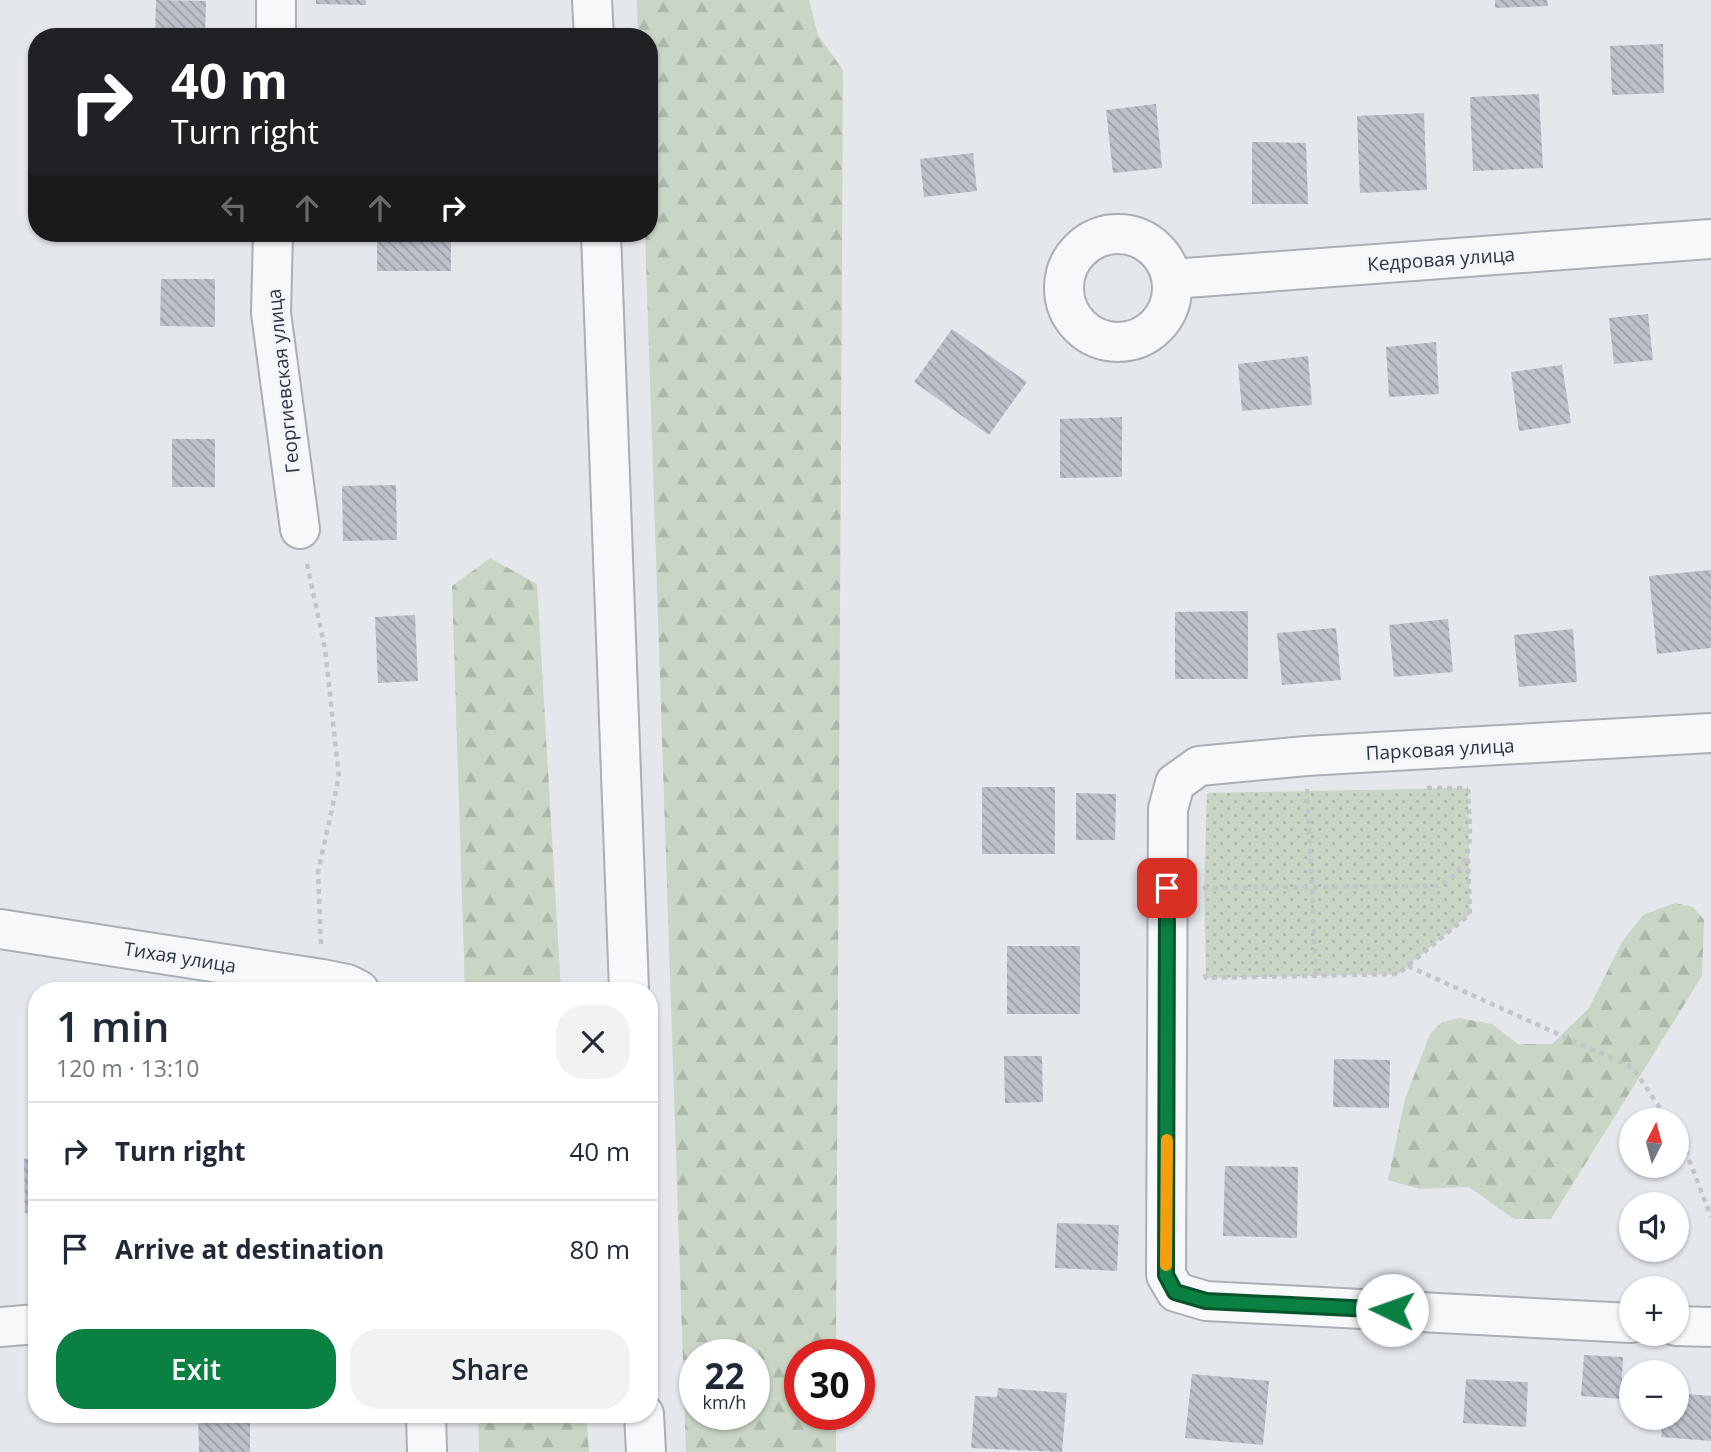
<!DOCTYPE html>
<meta charset="utf-8">
<style>
body{margin:0;font-family:"Open Sans",sans-serif;background:#f2f2f3;color:#1f2937;height:100vh;display:flex;flex-direction:column;font-size:26px;white-space:nowrap}
*{box-sizing:border-box;margin:0}
p{font-size:23px;color:#747a83}
.icon{flex:none;width:38px;height:38px;fill:none;stroke:currentColor;stroke-width:2;stroke-linecap:round;stroke-linejoin:round}
.map{position:relative;flex:1;overflow:hidden}
.drawer{position:absolute;left:28px;top:982px;width:630px;height:441px;display:flex;flex-direction:column;background:#fff;border-radius:28px;box-shadow:0 2px 5px #0004}
.drawer>*{flex:none}
.banner{position:absolute;left:28px;top:28px;width:630px;height:214px;border-radius:28px;box-shadow:0 2px 5px #0004;background:#202124;color:#fff;overflow:hidden}
.needle{width:46px;rotate:6deg}
.fabs{position:absolute;left:1619px;top:1108px;display:grid;gap:14px}
.fabs a{display:grid;place-items:center;width:70px;height:70px;border-radius:50%;background:#fff;box-shadow:0 2px 5px #0004;font-size:35px}
.speed{position:absolute;left:679px;top:1339px;display:flex;gap:14px;font-size:35px;font-weight:700;text-align:center}
.speed>*{display:grid;place-content:center;width:91px;height:91px;border-radius:50%;background:#fff;box-shadow:0 2px 5px #0004;line-height:1}
.speed small{font-size:18px;font-weight:400}
.speed .limit{border:10px solid #d22;background:#fff;color:#111}
.pin{position:absolute;display:grid;place-items:center;width:60px;height:60px;color:#fff;margin:-30px;border-radius:14px;box-shadow:0 4px 10px #0006}
.me{position:absolute;width:77px;margin:-38px;rotate:273deg;stroke-linejoin:round;filter:drop-shadow(0 0 5px #0008)}
.turn{display:flex;align-items:center;gap:24px;height:147px;padding:0 28px;font-size:32px}
.turn .icon{width:91px;height:91px;stroke-width:2.5}
.turn b{display:block;font-size:49px;line-height:60px}
.lanes{display:flex;align-items:center;height:66px;padding:0 28px;background:#0003;justify-content:center;gap:35px;direction:ltr}
.lanes .off{opacity:.35}
.round{display:grid;place-items:center;flex:none;width:74px;height:74px;border-radius:28px;background:#f2f2f3}
.summary{display:flex;align-items:center;justify-content:space-between;height:119px;padding:0 28px}
h1{font-size:42px;font-weight:600;line-height:52px}
.cta{display:flex;gap:14px;margin-top:auto;padding:14px 28px}
.cta a{flex:1;height:80px;border-radius:28px;background:#0b8043;color:#fff;font-size:28px;font-weight:600;line-height:80px;text-align:center}
.cta a+a{background:#f2f2f3;color:#1f2937}
ul{padding:0;list-style:none}
li{display:flex;align-items:center;gap:21px;height:98px;padding:0 28px;border-top:2px solid #e0e1e3}
li div{flex:1}
li b{display:block;font-size:26px}
li em{font-style:normal}
.map>svg:first-child{display:block}
.forest{fill:url(#forest-firs);fill-rule:evenodd}
.park{fill:url(#park-dots)}
.building{fill:url(#building-back-hatch)}
.lines{fill:none;stroke-linecap:round;stroke-linejoin:round}
.minor-casing{stroke:#a9aeb7;stroke-width:42}
.path{stroke:#c2c5cb;stroke-width:4.5;stroke-dasharray:5 5;stroke-linecap:butt}
.minor{stroke:#f7f8fa;stroke-width:38}
.route-casing{stroke:#07532c;stroke-width:18}
.route{stroke:#0b8043;stroke-width:12}
.slow{stroke:#f59e0b;stroke-width:12}
.labels{text-anchor:middle;stroke-width:7;stroke-linejoin:round;paint-order:stroke}
.street-label{font-size:19px;fill:#2b3445;stroke:#f4f6f9}
</style>
<div class="map">
<svg width="1711" height="1452" viewBox="0 0 1711 1452">
<defs>
<pattern id="forest-firs" width="22" height="20" patternUnits="userSpaceOnUse" patternTransform="scale(1.75)"><rect width="22" height="20" fill="#c9d6c5"/><path d="M5 1l3.5 6h-7zM16 11l3.5 6h-7z" fill="#adb8ab"/></pattern>
<pattern id="park-dots" width="8" height="8" patternUnits="userSpaceOnUse" patternTransform="scale(1.75)"><rect width="8" height="8" fill="#c9d6c5"/><path d="M2 2h.1M6 6h.1" fill="none" stroke="#adb8ab" stroke-width="1.8" stroke-linecap="round"/></pattern>
<pattern id="building-back-hatch" width="6" height="6" patternUnits="userSpaceOnUse" patternTransform="scale(1.75)"><rect width="6" height="6" fill="#bbc0ca"/><path d="M-1 5l2 2M0 0l6 6M5-1l2 2" fill="none" stroke="#989da6"/></pattern>
</defs>
<rect width="100%" height="100%" fill="#e4e7ec"/>
<path class="forest" d="M 637,0 L 809,0 L 818,35 L 843,70 L 836,1354 L 800,1354 L 800,1414 L 836,1414 L 836,1452 L 686,1452 L 645,233 L 649,233 L 649,37 L 638,37 ZM 695,1354 L 754,1354 L 754,1414 L 695,1414 Z
M 490,558 L 537,584 L 561,990 L 465,990 L 452,586 Z
M 1675,903 L 1693,907 L 1704,920 L 1702,976 L 1551,1219 L 1514,1219 L 1469,1187 L 1419,1189 L 1388,1180 L 1405,1099 L 1430,1034 L 1442,1022 L 1459,1018 L 1492,1024 L 1518,1044 L 1552,1044 L 1589,1008 L 1622,942 L 1643,915 Z
M 478,1414 L 586,1414 L 589,1452 L 479,1452 Z"/>
<path class="park" d="M 1468,788 L 1470,914 L 1398,974 L 1206,978 L 1204,888 L 1207,793 Z"/>
<path class="building" d="M 156,0 L 206,1 L 205,37 L 155,37 Z
M 316,0 L 366,0 L 366,5 L 316,4 Z
M 1495,0 L 1547,0 L 1548,6 L 1495,8 Z
M 1663,44 L 1664,93 L 1612,95 L 1610,46 Z
M 1539,94 L 1543,168 L 1473,171 L 1470,97 Z
M 1156,104 L 1162,168 L 1113,173 L 1106,110 Z
M 1424,113 L 1427,190 L 1360,193 L 1357,116 Z
M 1252,142 L 1306,143 L 1308,204 L 1252,204 Z
M 973,153 L 977,191 L 924,197 L 920,159 Z
M 377,233 L 451,233 L 451,271 L 377,271 Z
M 161,279 L 215,279 L 215,327 L 160,326 Z
M 1648,314 L 1653,360 L 1614,364 L 1609,318 Z
M 952,329 L 1027,382 L 989,435 L 914,382 Z
M 1436,342 L 1439,394 L 1389,397 L 1386,347 Z
M 1308,356 L 1312,405 L 1242,411 L 1238,364 Z
M 1562,365 L 1571,423 L 1519,431 L 1511,372 Z
M 1122,417 L 1122,477 L 1060,478 L 1060,419 Z
M 172,439 L 215,439 L 215,487 L 172,487 Z
M 396,485 L 397,540 L 343,541 L 342,486 Z
M 1711,570 L 1711,648 L 1657,654 L 1649,576 Z
M 1248,611 L 1248,679 L 1175,679 L 1175,612 Z
M 415,615 L 418,681 L 378,683 L 375,617 Z
M 1448,619 L 1453,672 L 1394,677 L 1389,625 Z
M 1336,628 L 1341,680 L 1282,685 L 1277,633 Z
M 1573,629 L 1577,682 L 1519,687 L 1514,635 Z
M 982,787 L 1055,787 L 1055,854 L 982,854 Z
M 1076,793 L 1116,794 L 1115,840 L 1076,840 Z
M 1007,946 L 1080,946 L 1080,1014 L 1007,1014 Z
M 1004,1056 L 1042,1056 L 1043,1102 L 1005,1103 Z
M 1334,1059 L 1390,1060 L 1389,1108 L 1333,1107 Z
M 37,1158 L 37,1213 L 25,1213 L 24,1159 Z
M 1225,1166 L 1298,1167 L 1297,1238 L 1223,1236 Z
M 1057,1223 L 1119,1225 L 1117,1271 L 1055,1268 Z
M 1584,1355 L 1623,1357 L 1621,1399 L 1581,1396 Z
M 1192,1374 L 1269,1381 L 1263,1445 L 1185,1438 Z
M 1466,1379 L 1528,1382 L 1526,1427 L 1463,1423 Z
M 998,1388 L 1067,1393 L 1062,1452 L 971,1448 L 975,1396 L 997,1397 Z
M 1676,1393 L 1711,1396 L 1711,1441 L 1661,1437 L 1663,1418 L 1676,1418 Z
M 198,1414 L 250,1414 L 250,1452 L 199,1452 Z"/>
<g class="lines">
<g class="minor-casing">
<path id="minor" d="M 592,0 L 594,37
M 276,37 L 276,0
M 273,233 L 271,313 L 300,529
M 601,233 L 629,990
M1064 288a54 54 0 1 1 108 0a54 54 0 1 1-108 0Z
M 1172,279 L 1711,239
M 0,929 L 322,979 L 347,984 L 359,990
M 1631,1323 L 1206,1301 L 1176,1292 L 1166,1275 L 1168,809 L 1175,783 L 1199,766 L 1306,756 L 1711,733
M 1676,1326 L 1711,1327
M 0,1327 L 37,1324
M 426,1414 L 427,1452
M 644,1414 L 646,1452"/>
</g>
<path class="path" d="M 307,564 L 325,649 L 339,777 L 318,872 L 321,945
M 1427,788 L 1468,788
M 1307,789 L 1316,976
M 1203,888 L 1439,886 C 1481,861 1468,830 1468,787
M 1408,966 L 1633,1068 L 1668,1120
M 1205,974 L 1206,978 L 1398,974 L 1470,914 L 1468,856
M 1676,1133 L 1682,1141 L 1711,1217"/>
<use href="#minor" class="minor"/>
</g>
<g class="lines">
<g class="route-casing">
<path id="route" d="M 1167,888 L 1166,1275 L 1175,1292 L 1206,1301 L 1392,1310"/>
</g>
<use href="#route" class="route"/>
<path class="slow" d="M 1166,1265 L 1167,1140"/>
</g>
<g class="labels">
<g class="street-label">
<text transform="translate(1441 259) rotate(-4)" y="7">Кедровая улица</text>
<text transform="translate(283 381) rotate(-96)" y="7">Георгиевская улица</text>
<text transform="translate(1440 749) rotate(-3)" y="7">Парковая улица</text>
<text transform="translate(180 957) rotate(9)" y="7">Тихая улица</text>
</g>
</g>
</svg>
<div class="fabs">
<a><svg class="needle" viewBox="-14 -14 28 28"><path d="M0-13l5 13h-10z" fill="#e53935"/><path d="M0 13l5-13h-10z" fill="#747a83"/></svg></a>
<a><svg class="icon" aria-label="sound" viewBox="0 0 24 24"><path d="M4 9h4l5-4v14l-5-4H4zM17 9q2 3 0 6"/></svg></a>
<a>+</a>
<a>−</a>
</div>
<div class="speed"><div>22<small>km/h</small></div><div class="limit">30</div></div>
<div class="pin" style="left:1167px;top:888px;background:#d93025"><svg class="icon" aria-label="arrive" viewBox="0 0 24 24"><path d="M6 21V4h12l-3 4 3 4H6"/></svg></div>
<svg class="me" style="left:1392px;top:1310px" viewBox="-20 -20 40 40"><circle r="19" fill="#fff"/><path d="M0-13L10 11 0 6-10 11z" fill="#0b8043"/></svg>
<div class="banner">
<div class="turn"><svg class="icon" aria-label="right" viewBox="0 0 24 24"><path d="M7 20v-9h11M14 6l5 5-5 5"/></svg><div><b>40 m</b>Turn right</div></div>
<div class="lanes"><svg class="icon off" aria-label="left" viewBox="0 0 24 24"><path d="M17 20v-9H6M10 6l-5 5 5 5"/></svg><svg class="icon off" aria-label="ahead" viewBox="0 0 24 24"><path d="M12 20V5M6 11l6-6 6 6"/></svg><svg class="icon off" aria-label="ahead" viewBox="0 0 24 24"><path d="M12 20V5M6 11l6-6 6 6"/></svg><svg class="icon" aria-label="right" viewBox="0 0 24 24"><path d="M7 20v-9h11M14 6l5 5-5 5"/></svg></div>
</div>
<section class="drawer">
<div class="summary"><div><h1>1 min</h1><p>120 m · 13:10</p></div><a class="round"><svg class="icon" aria-label="close" viewBox="0 0 24 24"><path d="M6 6l12 12M18 6L6 18"/></svg></a></div>
<ul>
<li><svg class="icon" aria-label="right" viewBox="0 0 24 24"><path d="M7 20v-9h11M14 6l5 5-5 5"/></svg><div><b>Turn right</b></div><em>40 m</em></li>
<li><svg class="icon" aria-label="arrive" viewBox="0 0 24 24"><path d="M6 21V4h12l-3 4 3 4H6"/></svg><div><b>Arrive at destination</b></div><em>80 m</em></li>
</ul>
<div class="cta"><a>Exit</a><a>Share</a></div>
</section>
</div>
